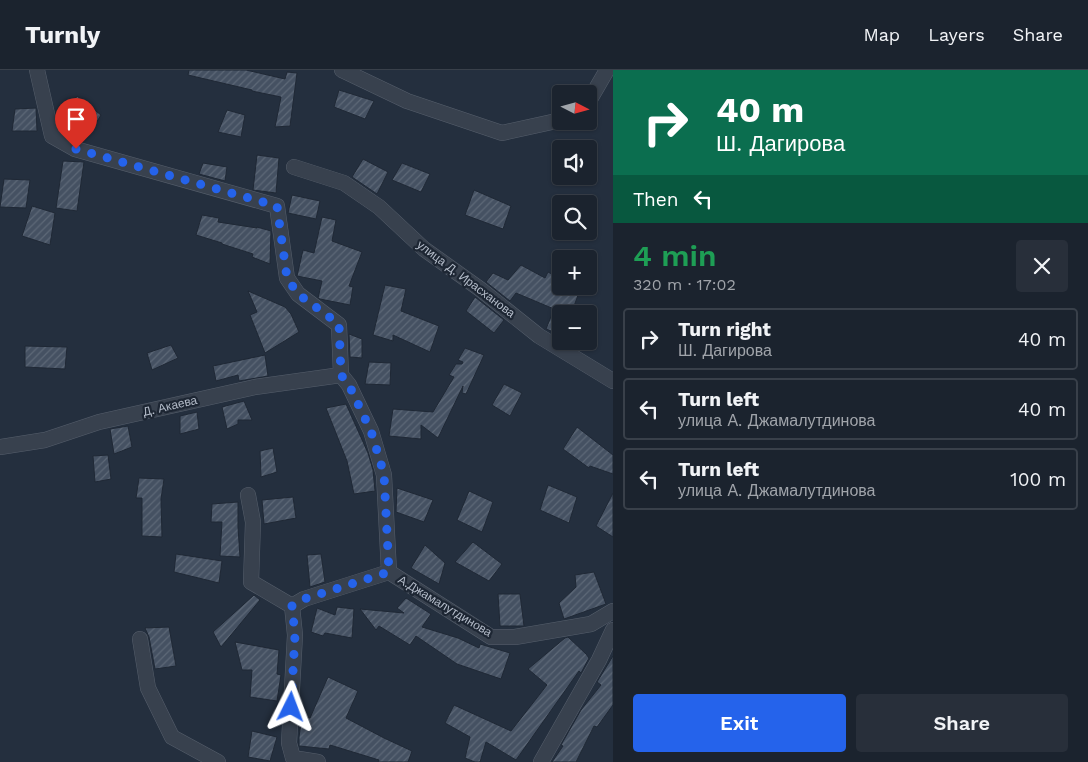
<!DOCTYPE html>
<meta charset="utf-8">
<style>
body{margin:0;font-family:"Work Sans",sans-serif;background:#282f3a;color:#f1f3f6;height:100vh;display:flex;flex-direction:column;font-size:19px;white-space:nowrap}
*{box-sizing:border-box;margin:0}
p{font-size:16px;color:#a0a4aa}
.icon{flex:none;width:28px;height:28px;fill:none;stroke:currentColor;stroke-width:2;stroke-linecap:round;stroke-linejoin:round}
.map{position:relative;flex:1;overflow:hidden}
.sheet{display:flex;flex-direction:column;background:#1b232e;width:475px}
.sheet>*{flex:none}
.banner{background:#0b6e4f;color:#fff;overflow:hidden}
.needle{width:32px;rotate:96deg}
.controls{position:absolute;left:552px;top:15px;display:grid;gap:10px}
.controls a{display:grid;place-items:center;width:45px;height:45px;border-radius:5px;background:#1b232e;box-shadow:0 1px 4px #0004,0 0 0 1px #39404a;font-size:25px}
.pin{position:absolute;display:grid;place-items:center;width:42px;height:42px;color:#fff;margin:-51px -21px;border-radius:50% 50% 50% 0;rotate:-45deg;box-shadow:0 0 5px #0007}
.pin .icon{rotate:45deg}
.me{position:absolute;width:55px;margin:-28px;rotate:3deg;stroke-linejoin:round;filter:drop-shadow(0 0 4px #0008)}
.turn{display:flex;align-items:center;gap:18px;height:105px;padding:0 20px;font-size:22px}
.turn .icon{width:65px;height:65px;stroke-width:2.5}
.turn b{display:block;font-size:35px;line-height:42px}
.then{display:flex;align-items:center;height:48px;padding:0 20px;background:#0003;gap:10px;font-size:19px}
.round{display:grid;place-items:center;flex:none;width:52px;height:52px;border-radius:5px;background:#282f3a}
.summary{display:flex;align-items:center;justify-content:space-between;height:85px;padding:0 20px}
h1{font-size:30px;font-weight:600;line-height:38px;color:#1e9e55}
.primary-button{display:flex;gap:10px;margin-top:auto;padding:10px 20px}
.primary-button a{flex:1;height:58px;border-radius:5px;background:#2563eb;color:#fff;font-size:20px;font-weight:600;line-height:58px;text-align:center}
.primary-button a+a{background:#282f3a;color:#f1f3f6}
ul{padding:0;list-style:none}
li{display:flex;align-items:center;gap:15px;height:62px;margin:0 10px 8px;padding:0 10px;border:2px solid #39404a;border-radius:5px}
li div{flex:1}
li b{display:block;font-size:19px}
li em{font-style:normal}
header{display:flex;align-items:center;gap:30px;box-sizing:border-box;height:70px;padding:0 25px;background:#1b232e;border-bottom:1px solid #39404a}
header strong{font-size:24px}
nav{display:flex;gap:28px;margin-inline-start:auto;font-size:18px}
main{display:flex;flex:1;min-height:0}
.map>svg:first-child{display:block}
.building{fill:url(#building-hatch);stroke:#1f2835}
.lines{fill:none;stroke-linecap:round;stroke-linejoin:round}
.street-casing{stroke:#565f6c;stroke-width:16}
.street{stroke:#38414e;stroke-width:15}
.route{stroke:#2563eb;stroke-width:9;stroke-dasharray:0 16.2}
.labels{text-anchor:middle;stroke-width:4.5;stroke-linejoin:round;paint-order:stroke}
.street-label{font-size:12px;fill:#b4bcc9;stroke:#1d2633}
</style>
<header>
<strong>Turnly</strong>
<nav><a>Map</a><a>Layers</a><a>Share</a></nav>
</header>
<main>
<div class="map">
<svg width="613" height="692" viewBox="0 0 613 692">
<defs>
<pattern id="building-hatch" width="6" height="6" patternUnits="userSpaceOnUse" patternTransform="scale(1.25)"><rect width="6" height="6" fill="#455162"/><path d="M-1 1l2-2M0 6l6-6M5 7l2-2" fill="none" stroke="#5d6877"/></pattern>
</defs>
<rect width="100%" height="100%" fill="#242f3e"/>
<path class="building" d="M 189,0 L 246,0 L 285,9 L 287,2 L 297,3 L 290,56 L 275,57 L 281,27 L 252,21 L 252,20 L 188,5 Z
M 339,20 L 374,31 L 365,49 L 334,37 Z
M 77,26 L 101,45 L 87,68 L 64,47 Z
M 36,38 L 37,61 L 12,61 L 15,39 Z
M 227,40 L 245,45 L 241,67 L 218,62 Z
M 257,85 L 279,88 L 276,123 L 253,120 Z
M 363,89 L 388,102 L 377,124 L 352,107 Z
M 63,91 L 84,92 L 77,141 L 56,138 Z
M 203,93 L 227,97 L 225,111 L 199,104 Z
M 402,93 L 430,104 L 421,122 L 392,110 Z
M 4,109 L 30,110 L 26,138 L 0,137 Z
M 474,120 L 511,136 L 503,159 L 465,145 Z
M 292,125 L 320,131 L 316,149 L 288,143 Z
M 32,136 L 55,143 L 50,175 L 22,166 Z
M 202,145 L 219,148 L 218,152 L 257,158 L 257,157 L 271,161 L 270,194 L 252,187 L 253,184 L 222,174 L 222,173 L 196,165 Z
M 322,147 L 336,150 L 332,171 L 362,182 L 349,216 L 353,217 L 350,235 L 320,229 L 318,228 L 322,211 L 297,206 L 303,180 L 314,183 Z
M 521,195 L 545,208 L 548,202 L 561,209 L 561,216 L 574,216 L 580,220 L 571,244 L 561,244 L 561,265 L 546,259 L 554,239 L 516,223 L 510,231 L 486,212 L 493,203 L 508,210 Z
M 385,215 L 406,219 L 401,241 L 439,256 L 430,282 L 393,265 L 393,271 L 373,265 Z
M 248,221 L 285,237 L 291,244 L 299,262 L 265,283 L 250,245 L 257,242 Z
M 475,227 L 504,250 L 494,263 L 466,241 Z
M 349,264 L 362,269 L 362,288 L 350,287 Z
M 171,275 L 178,288 L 152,300 L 147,283 Z
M 25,276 L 67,277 L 65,299 L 25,297 Z
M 465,278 L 484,285 L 466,324 L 462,323 L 463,316 L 438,368 L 421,355 L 421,369 L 389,366 L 393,339 L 433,342 L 454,307 L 449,305 L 456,294 L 462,294 L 463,292 L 458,290 Z
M 265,285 L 268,306 L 239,311 L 238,305 L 216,311 L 213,296 Z
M 369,292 L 391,293 L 390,315 L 365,314 Z
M 504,314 L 522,323 L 510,346 L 492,335 Z
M 244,331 L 252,350 L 238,350 L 238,354 L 227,359 L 222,337 Z
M 346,334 L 368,383 L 373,400 L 375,421 L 354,424 L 347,391 L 326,338 Z
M 197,342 L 199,359 L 180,364 L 180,346 Z
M 128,356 L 132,377 L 114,384 L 110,359 Z
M 577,357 L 613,385 L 613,404 L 590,396 L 589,398 L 563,379 Z
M 273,378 L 277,402 L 261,407 L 260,381 Z
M 108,385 L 111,409 L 95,412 L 93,386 Z
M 139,408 L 164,409 L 161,429 L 162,467 L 142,466 L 142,428 L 136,428 Z
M 548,415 L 577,427 L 569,453 L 540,440 Z
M 397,418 L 433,430 L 424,452 L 396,442 Z
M 469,421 L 493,432 L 482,462 L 457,450 Z
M 613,423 L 613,467 L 596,456 Z
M 293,427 L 296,448 L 264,454 L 262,430 Z
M 238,432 L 238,457 L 240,487 L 220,486 L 222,452 L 211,452 L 212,434 Z
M 473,472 L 502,494 L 489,511 L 455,492 Z
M 425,475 L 445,493 L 439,514 L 411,498 Z
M 176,484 L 222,491 L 219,513 L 174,502 Z
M 321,484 L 325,512 L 310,517 L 307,485 Z
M 594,502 L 606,534 L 564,549 L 559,533 L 576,517 L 575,505 Z
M 498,524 L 520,524 L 524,556 L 500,556 Z
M 254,525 L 260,530 L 221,577 L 213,562 Z
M 406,528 L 431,544 L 422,557 L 458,568 L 479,578 L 480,574 L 510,583 L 501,609 L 457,594 L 416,566 L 410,575 L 379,556 L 376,560 L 360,539 L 404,543 L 397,538 Z
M 337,537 L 354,539 L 352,568 L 325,563 L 323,566 L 311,562 L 317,538 L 335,545 Z
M 169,557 L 176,596 L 155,599 L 149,567 L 145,558 Z
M 568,567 L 586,584 L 589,588 L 581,603 L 579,601 L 516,690 L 486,672 L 480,692 L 475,692 L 465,688 L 470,667 L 445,653 L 454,635 L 511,661 L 547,615 L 528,599 L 565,568 Z
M 235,572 L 279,580 L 277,604 L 281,605 L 277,631 L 250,627 L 252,600 L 242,600 Z
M 613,586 L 613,635 L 597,657 L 594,656 L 576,692 L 552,692 L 563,676 L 561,675 L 581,640 L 601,615 L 597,612 Z
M 328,607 L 358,621 L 346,648 L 384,668 L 412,681 L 408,692 L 378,692 L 379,690 L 330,675 L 329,679 L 299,676 L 299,667 L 302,647 L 310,648 Z
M 252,661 L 277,667 L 270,691 L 248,687 Z"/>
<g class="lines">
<g class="street-casing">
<path id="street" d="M 37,0 L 52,66 L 75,79 L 277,136 L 287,208 L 298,224 L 339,255 L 341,305 L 349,315 L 371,361 L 384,405 L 389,502
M 342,0 L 407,31 L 502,63 L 561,50
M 589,31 L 607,0
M 294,97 L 344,113 L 379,137 L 424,179 L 480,219 L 539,266 L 613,311
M 0,377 L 45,370 L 99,352 L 255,317 L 341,305
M 248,425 L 253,452 L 251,512 L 292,536 L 295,565 L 289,673 L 293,688
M 389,502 L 491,567 L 515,567 L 591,554 L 613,541
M 292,536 L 304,529 L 389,502
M 140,569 L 148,618 L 172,667 L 218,692
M 293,688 L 318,692
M 541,692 L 599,590 L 613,560"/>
</g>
<use href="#street" class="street"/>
</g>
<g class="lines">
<path class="route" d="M 76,79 L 277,136 L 287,208 L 298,224 L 339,254 L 341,305 L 349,315 L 371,361 L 384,404 L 389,502 L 304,529 L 292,536 L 295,565 L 291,637"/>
</g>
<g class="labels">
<g class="street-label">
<text transform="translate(466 209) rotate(37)" y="4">улица Д. Ирасханова</text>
<text transform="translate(170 336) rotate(-13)" y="4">Д. Акаева</text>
<text transform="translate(445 536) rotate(31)" y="4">А.Джамалутдинова</text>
</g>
</g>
</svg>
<div class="controls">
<a><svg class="needle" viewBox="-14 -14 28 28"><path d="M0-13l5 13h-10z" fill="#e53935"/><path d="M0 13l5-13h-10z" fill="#a0a4aa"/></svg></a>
<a><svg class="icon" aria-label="sound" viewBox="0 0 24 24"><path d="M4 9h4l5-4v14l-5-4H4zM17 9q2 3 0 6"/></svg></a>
<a><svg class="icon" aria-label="search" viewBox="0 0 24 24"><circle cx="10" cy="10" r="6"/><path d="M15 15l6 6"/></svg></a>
<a>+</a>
<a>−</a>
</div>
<div class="pin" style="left:76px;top:79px;background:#d93025"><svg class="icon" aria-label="arrive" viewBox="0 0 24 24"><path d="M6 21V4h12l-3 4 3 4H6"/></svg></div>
<svg class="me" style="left:291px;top:637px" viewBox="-20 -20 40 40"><path d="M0-17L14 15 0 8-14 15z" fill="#2563eb" stroke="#fff" stroke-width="4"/></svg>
</div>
<section class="sheet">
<div class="banner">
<div class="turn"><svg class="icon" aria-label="right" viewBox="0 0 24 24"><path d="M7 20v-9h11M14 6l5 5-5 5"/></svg><div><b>40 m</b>Ш. Дагирова</div></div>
<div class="then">Then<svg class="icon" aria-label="left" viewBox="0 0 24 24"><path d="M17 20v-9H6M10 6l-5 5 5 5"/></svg></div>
</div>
<div class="summary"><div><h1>4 min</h1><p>320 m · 17:02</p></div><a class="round"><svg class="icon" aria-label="close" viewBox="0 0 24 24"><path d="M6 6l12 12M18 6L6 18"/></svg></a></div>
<ul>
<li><svg class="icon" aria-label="right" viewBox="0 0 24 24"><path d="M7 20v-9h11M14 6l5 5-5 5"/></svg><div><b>Turn right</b><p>Ш. Дагирова</p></div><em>40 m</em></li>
<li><svg class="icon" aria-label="left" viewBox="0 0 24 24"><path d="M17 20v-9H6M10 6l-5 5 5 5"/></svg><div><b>Turn left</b><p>улица А. Джамалутдинова</p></div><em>40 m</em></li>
<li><svg class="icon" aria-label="left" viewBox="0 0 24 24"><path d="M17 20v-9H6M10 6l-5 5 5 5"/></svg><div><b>Turn left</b><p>улица А. Джамалутдинова</p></div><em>100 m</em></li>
</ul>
<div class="primary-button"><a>Exit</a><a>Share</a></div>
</section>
</main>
